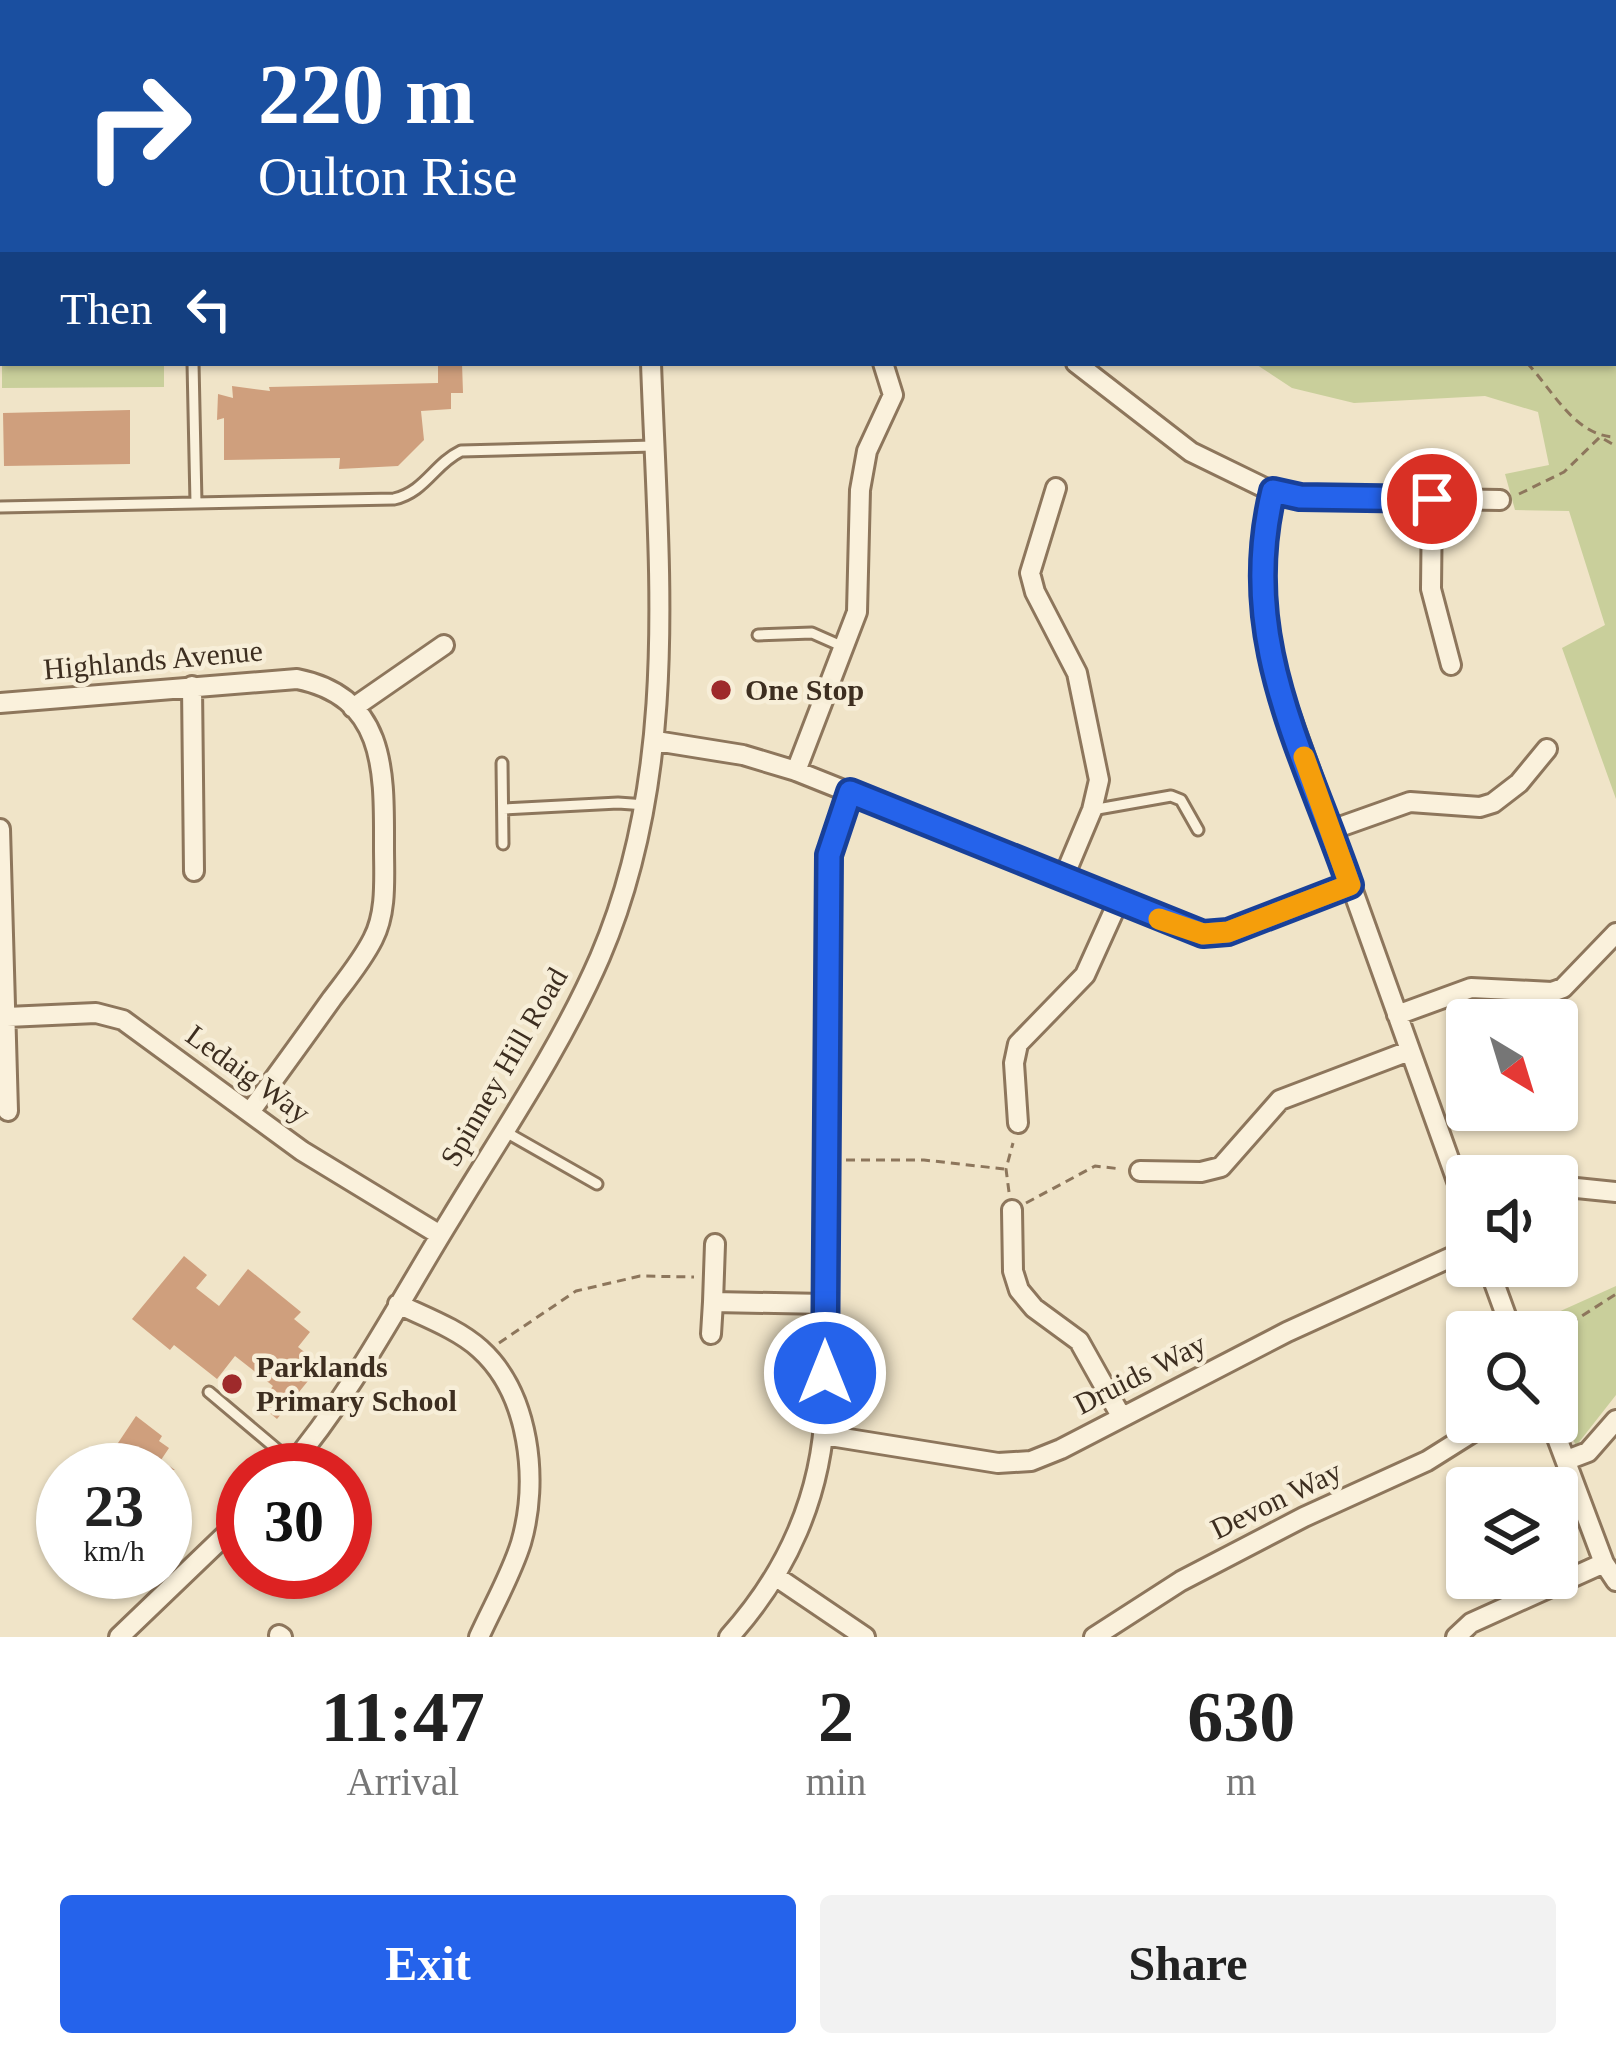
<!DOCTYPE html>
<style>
body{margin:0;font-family:"Times New Roman",serif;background:#f2f2f2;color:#222;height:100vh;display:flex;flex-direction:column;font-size:45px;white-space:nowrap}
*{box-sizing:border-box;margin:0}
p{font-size:39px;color:#767676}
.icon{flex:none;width:66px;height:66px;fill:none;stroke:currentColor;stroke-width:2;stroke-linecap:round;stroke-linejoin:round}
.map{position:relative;height:1637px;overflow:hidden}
.drawer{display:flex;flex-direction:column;background:#fff;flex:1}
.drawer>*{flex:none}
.banner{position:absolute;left:0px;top:0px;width:1617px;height:366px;box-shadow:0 3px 9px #0004;background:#1a4fa0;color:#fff;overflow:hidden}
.needle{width:78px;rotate:142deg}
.controls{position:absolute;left:1446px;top:999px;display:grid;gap:24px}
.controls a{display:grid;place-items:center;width:132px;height:132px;border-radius:12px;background:#fff;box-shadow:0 3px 9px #0004;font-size:60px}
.speed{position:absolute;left:36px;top:1443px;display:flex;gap:24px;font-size:60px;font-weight:700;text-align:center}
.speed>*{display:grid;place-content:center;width:156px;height:156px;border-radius:50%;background:#fff;box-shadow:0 3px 9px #0004;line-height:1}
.speed small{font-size:30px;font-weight:400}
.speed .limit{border:18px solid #d22;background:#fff;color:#111}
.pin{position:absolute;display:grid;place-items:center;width:102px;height:102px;color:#fff;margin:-51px;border:6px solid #fff;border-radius:50%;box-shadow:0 3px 12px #0007}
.me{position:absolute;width:132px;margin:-66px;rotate:0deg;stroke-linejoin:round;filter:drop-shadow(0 0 9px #0008)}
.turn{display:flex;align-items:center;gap:42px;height:252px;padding:0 60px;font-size:54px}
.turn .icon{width:156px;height:156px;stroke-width:2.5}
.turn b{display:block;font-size:84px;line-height:102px}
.then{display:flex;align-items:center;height:114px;padding:0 60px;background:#0003;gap:24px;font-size:45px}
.eta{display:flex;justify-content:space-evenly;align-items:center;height:204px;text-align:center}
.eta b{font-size:72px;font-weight:700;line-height:84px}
.cta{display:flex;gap:24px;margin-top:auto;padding:24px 60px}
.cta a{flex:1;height:138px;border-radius:12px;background:#2563eb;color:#fff;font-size:48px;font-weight:700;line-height:138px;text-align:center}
.cta a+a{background:#f2f2f2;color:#222}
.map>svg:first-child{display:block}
.green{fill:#c9cf9b}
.building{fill:#cf9f7d}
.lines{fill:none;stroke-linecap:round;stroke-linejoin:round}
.lane-casing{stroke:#8d765c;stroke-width:15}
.street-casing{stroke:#8d765c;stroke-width:24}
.path{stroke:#8d765c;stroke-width:3;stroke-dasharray:9 6;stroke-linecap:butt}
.lane{stroke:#faf1dc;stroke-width:9}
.street{stroke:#faf1dc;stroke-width:18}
.route-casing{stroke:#184099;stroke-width:30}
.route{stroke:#2563eb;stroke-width:21}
.slow{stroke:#f59e0b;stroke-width:21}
.poi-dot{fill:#9e2a2b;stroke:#f7eed8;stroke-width:4.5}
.labels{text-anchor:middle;stroke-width:9;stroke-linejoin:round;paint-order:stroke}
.street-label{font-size:30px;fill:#3d2e20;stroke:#f7eed8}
.poi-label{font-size:30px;font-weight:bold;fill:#3d2e20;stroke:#f7eed8;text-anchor:start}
</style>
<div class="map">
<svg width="1616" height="1637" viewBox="0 0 1616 1637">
<rect width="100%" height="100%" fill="#f0e4c8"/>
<path class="green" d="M 0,0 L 427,0 L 427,3 L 3,3 L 0,265 Z
M 822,0 L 1616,0 L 1616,799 L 1562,648 L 1605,625 L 1569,511 L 1515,510 L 1505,474 L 1549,465 L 1538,412 L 1485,396 L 1354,403 L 1292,388 L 1254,363 L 1614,363 L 1614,3 Z
M 2,297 L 3,363 L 164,363 L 164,387 L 2,388 Z
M 1616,1286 L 1616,1395 L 1576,1446 L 1557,1401 L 1557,1332 L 1527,1332 L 1525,1327 Z"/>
<path class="building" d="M 438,363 L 462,363 L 463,393 L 451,393 L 451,409 L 421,411 L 424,440 L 398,466 L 339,469 L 340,458 L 224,460 L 224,418 L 217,420 L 218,394 L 233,398 L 232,386 L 270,391 L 269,387 L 438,383 Z
M 130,410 L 130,464 L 4,466 L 3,413 Z
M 184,1256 L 207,1275 L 196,1288 L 219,1306 L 248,1269 L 301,1312 L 294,1319 L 310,1332 L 298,1347 L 321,1365 L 277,1419 L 259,1404 L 273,1386 L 235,1356 L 217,1379 L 174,1345 L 170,1350 L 132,1319 Z
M 136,1416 L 162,1436 L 159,1441 L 169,1448 L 161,1460 L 175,1470 L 112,1470 L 104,1464 Z"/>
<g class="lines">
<g class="lane-casing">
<path id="lane" d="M 193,363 L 196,503
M 0,507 L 394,499 C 425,492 434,464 461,451 L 654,446
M 758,635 L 812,633 L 846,648
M 502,763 L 503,844
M 503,809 L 618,803 L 646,805
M 1092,810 L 1171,796 L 1181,800 L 1198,830
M 504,1131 L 597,1184
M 209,1392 L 292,1462"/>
</g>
<g class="street-casing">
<path id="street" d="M 637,0 L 637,3
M 1076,363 L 1191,452 L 1273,492 L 1313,497 L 1500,500
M 1056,488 L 1030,573 L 1035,592 L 1077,673 L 1099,780 L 1092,810 L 1063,879
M 1273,492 C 1260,547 1257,603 1270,659 L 1467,1209
M 1432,499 L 1431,589 L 1451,665
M 192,686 L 194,871
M 0,703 L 297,679 C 388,697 384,775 384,848 C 384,878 387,912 373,939 C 362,961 346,980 331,1000 C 304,1038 277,1075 250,1112
M 353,708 L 444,645
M 656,741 L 743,755 L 796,771 L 1203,934 L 1228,932 L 1350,885
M 796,771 L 857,612 L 860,490 L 867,451 L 893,395 L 883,363
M 0,829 L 8,1111
M 1331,830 L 1410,802 L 1480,807 L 1493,803 L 1519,783 L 1547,749
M 1397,1015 L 1471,988 L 1552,992 L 1563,988 L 1616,933
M 7,1017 L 96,1013 L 123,1020 L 302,1151 L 440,1235
M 1018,1123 L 1014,1063 L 1018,1044 L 1085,975 L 1118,902
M 1140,1171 L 1201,1172 L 1221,1167 L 1280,1100 L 1409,1051
M 1557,1186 L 1616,1192
M 1012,1210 L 1013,1271 L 1019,1290 L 1034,1308 L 1079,1341 L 1121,1416
M 1488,1266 L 1512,1332
M 713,1302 L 715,1244
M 398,1304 C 425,1317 458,1329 480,1349 C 530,1394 539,1481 521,1543 C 511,1575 493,1606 479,1637
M 711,1334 L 713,1302 L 826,1304
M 1551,1422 L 1604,1563 L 1616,1581
M 824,1435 L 998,1463 L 1031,1461 L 1061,1449 L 1287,1332 L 1467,1250
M 1567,1460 L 1588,1452 L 1616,1420
M 287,1470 C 352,1394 399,1302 451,1218 C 503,1132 560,1049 600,957 C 681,768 658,563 651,363
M 775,1576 L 865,1637
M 279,1635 L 282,1637
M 119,1637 L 243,1518
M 729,1637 C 787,1573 822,1495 825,1408 L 829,855 L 850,792
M 1094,1637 L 1181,1581 L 1304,1517 L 1427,1461 L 1489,1422
M 1456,1637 L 1471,1623 L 1604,1563"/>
</g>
<path class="path" d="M 915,0 L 921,3
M 1527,363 C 1552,389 1575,437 1616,437
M 1519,494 L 1564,472 L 1600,437 L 1616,446
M 846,1160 L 924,1160 L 1004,1169
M 1009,1192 L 1006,1169 L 1013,1143
M 1026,1203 L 1095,1166 L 1121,1169
M 1557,1332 L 1616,1294
M 499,1343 L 576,1291 L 640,1276 L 694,1277"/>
<use href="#lane" class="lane"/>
<use href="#street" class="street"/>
</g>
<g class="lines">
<g class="route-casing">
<path id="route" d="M 825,1373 L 829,855 L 850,792 L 1203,934 L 1228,932 L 1350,885 C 1303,749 1237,639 1273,491 L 1300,497 L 1432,499"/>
</g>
<use href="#route" class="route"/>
<path class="slow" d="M 1159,919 L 1203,934 L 1228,932 L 1350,885 L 1304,757"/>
</g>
<g class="poi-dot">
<circle cx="721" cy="690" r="12"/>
<circle cx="232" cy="1384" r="12"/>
</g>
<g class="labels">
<g class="street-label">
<text transform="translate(153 660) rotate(-5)" y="10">Highlands Avenue</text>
<text transform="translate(504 1067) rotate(-60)" y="10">Spinney Hill Road</text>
<text transform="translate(248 1074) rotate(36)" y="10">Ledaig Way</text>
<text transform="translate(1140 1374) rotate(-27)" y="10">Druids Way</text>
<text transform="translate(1276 1500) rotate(-26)" y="10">Devon Way</text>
</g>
<g class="poi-label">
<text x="745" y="700">One Stop</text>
<text x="256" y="1377">Parklands<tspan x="256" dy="34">Primary School</tspan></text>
</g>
</g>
</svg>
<div class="controls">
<a><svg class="needle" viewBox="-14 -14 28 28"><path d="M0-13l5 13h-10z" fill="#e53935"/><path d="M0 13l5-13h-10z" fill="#767676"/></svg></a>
<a><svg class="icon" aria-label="sound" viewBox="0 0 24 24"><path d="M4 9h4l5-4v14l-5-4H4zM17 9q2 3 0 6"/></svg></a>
<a><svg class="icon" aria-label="search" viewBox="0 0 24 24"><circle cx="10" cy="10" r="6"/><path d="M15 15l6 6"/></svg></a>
<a><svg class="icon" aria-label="layers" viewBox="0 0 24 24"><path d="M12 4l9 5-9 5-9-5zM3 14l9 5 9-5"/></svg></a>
</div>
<div class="speed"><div>23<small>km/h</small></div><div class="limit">30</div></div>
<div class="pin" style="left:1432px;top:499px;background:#d93025"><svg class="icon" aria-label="arrive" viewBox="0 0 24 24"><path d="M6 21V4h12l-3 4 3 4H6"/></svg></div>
<svg class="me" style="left:825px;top:1373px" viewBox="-20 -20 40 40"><circle r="17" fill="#2563eb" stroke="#fff" stroke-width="3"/><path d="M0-11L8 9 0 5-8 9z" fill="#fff"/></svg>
<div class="banner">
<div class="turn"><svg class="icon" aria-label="right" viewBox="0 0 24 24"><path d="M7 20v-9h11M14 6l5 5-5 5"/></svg><div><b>220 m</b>Oulton Rise</div></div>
<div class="then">Then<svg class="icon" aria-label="left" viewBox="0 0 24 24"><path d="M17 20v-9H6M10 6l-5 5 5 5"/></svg></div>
</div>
</div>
<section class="drawer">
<div class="eta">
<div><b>11:47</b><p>Arrival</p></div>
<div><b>2</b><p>min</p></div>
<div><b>630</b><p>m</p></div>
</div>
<div class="cta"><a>Exit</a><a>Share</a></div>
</section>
